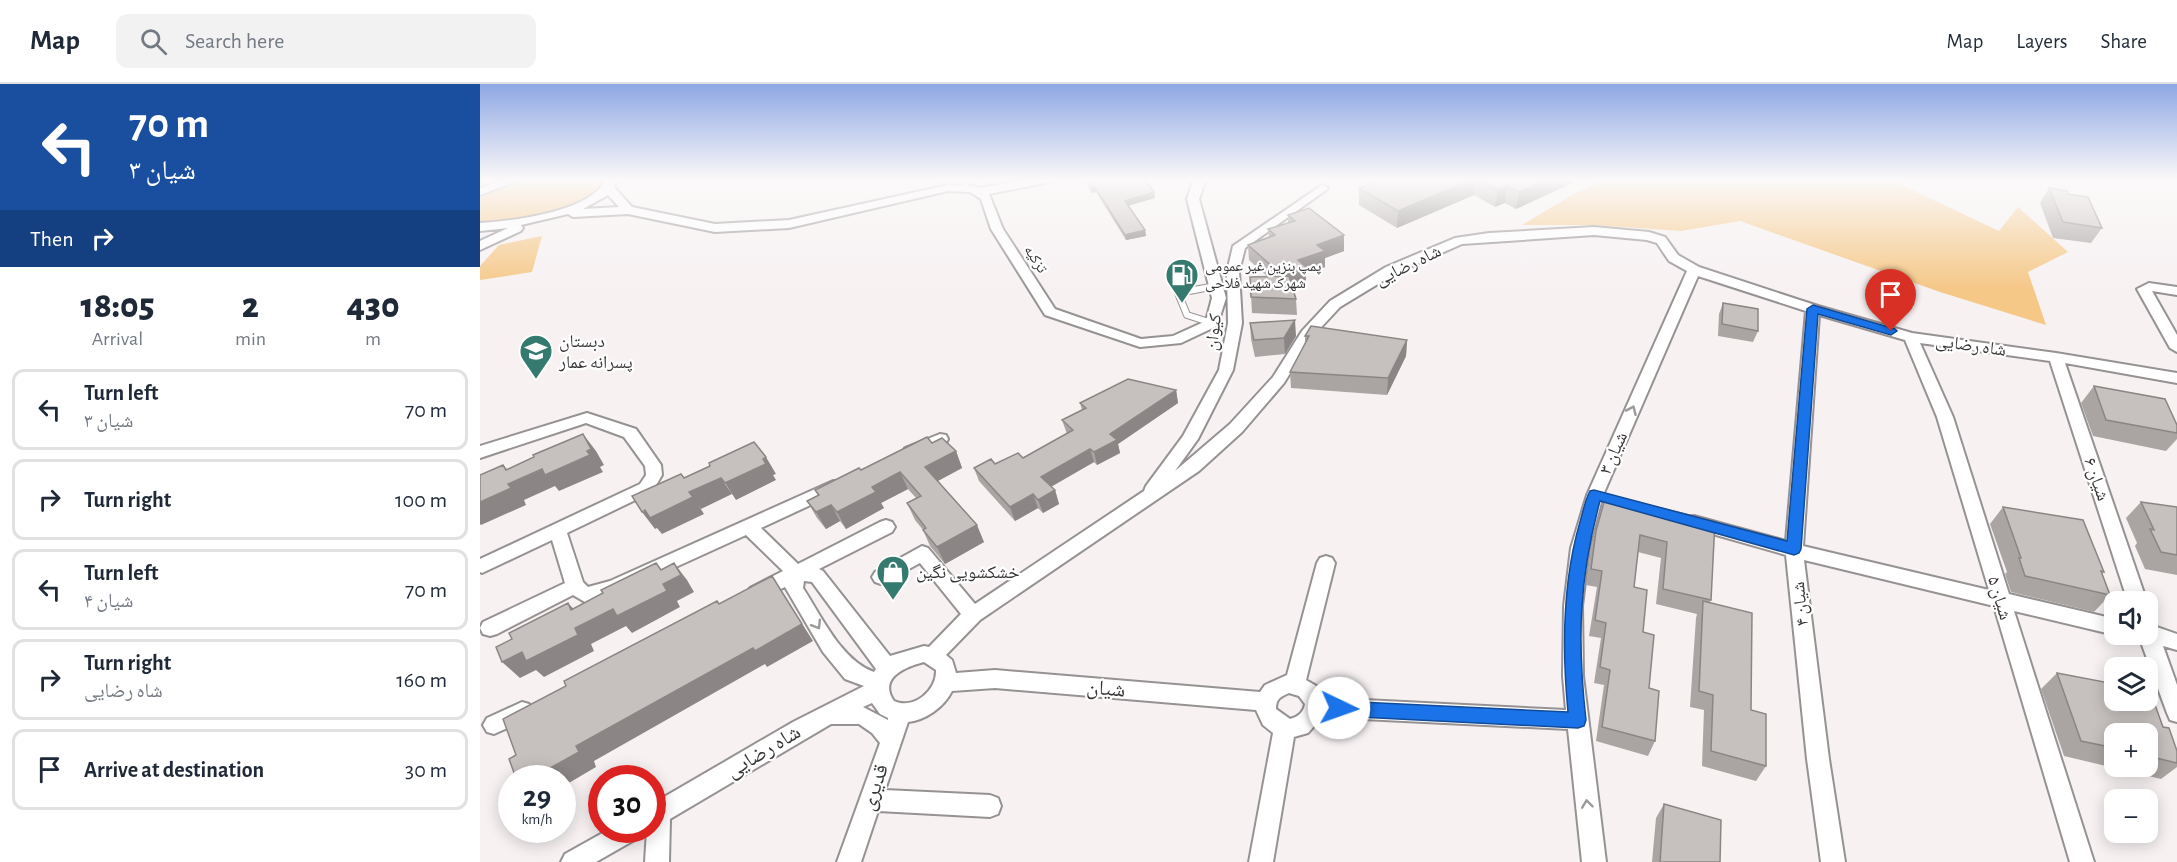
<!DOCTYPE html>
<meta charset="utf-8">
<style>
body{margin:0;font-family:"Alegreya Sans","Noto Naskh Arabic",sans-serif;background:#f2f2f3;color:#1f2937;height:100vh;display:flex;flex-direction:column;font-size:22px;white-space:nowrap}
*{box-sizing:border-box;margin:0}
p{font-size:20px;color:#747a83}
.icon{flex:none;width:33px;height:33px;fill:none;stroke:currentColor;stroke-width:2;stroke-linecap:round;stroke-linejoin:round}
.map{position:relative;flex:1;overflow:hidden}
.details{display:flex;flex-direction:column;background:#fff;width:480px}
.details>*{flex:none}
.top-card{background:#1a4fa0;color:#fff;overflow:hidden}
.controls{position:absolute;left:1624px;top:507px;display:grid;gap:12px}
.controls a{display:grid;place-items:center;width:54px;height:54px;border-radius:12px;background:#fff;box-shadow:0 3px 15px #0003;font-size:30px}
.speed{position:absolute;left:18px;top:681px;display:flex;gap:12px;font-size:30px;font-weight:700;text-align:center}
.speed>*{display:grid;place-content:center;width:78px;height:78px;border-radius:50%;background:#fff;box-shadow:0 3px 15px #0003;line-height:1}
.speed small{font-size:15px;font-weight:400}
.speed .limit{border:9px solid #d22;background:#fff;color:#111}
.pin{position:absolute;display:grid;place-items:center;width:51px;height:51px;color:#fff;margin:-62px -26px;border-radius:50% 50% 50% 0;rotate:-45deg;box-shadow:0 0 6px #0007}
.pin .icon{rotate:45deg}
.me{position:absolute;width:66px;margin:-33px;rotate:93deg;stroke-linejoin:round;filter:drop-shadow(0 0 4px #0008)}
.turn{display:flex;align-items:center;gap:21px;height:126px;padding:0 30px;font-size:27px}
.turn .icon{width:78px;height:78px;stroke-width:2.5}
.turn b{display:block;font-size:42px;line-height:51px}
.then{display:flex;align-items:center;height:57px;padding:0 30px;background:#0003;gap:12px;font-size:22px}
.eta{display:flex;justify-content:space-evenly;align-items:center;height:102px;text-align:center}
.eta b{font-size:36px;font-weight:800;line-height:42px}
ul{padding:0;list-style:none}
li{display:flex;align-items:center;gap:18px;height:81px;margin:0 12px 9px;padding:0 18px;border:3px solid #e0e1e3;border-radius:12px}
li div{flex:1}
li b{display:block;font-size:22px}
li em{font-style:normal}
header{display:flex;align-items:center;gap:36px;box-sizing:border-box;height:84px;padding:0 30px;background:#fff;border-bottom:2px solid #e0e1e3}
header strong{font-size:28px}
nav{display:flex;gap:33px;margin-inline-start:auto;font-size:21px}
.search{width:420px;height:54px;background:#f2f2f3;display:flex;align-items:center;gap:15px;box-sizing:border-box;padding:0 21px;border-radius:12px;color:#747a83;font-size:22px}
main{display:flex;flex:1;min-height:0}
.map>svg:first-child{display:block}
.green{fill:#f5c888}
.lines{fill:none;stroke-linecap:round;stroke-linejoin:round}
.lane-casing{stroke:#969192;stroke-width:8}
.street-casing{stroke:#969192;stroke-width:4}
.lane{stroke:#fff;stroke-width:6}
.street{fill:#fff;fill-rule:evenodd}
.wall{fill:#aaa5a3;fill-rule:evenodd}
.shaded-wall{fill:#8b8685}
.building{fill:#c6c0be;stroke:#8b8685;stroke-width:1.5}
.oneway{stroke:#9b9a9a}
.route{fill:#1a73e8;stroke:#114b97;stroke-width:1.5}
.labels{text-anchor:middle;stroke-width:4.5;stroke-linejoin:round;paint-order:stroke}
.far-street-label{font-size:15px;fill:#373535;stroke:#fff}
.far-poi-label{font-size:15px;fill:#373535;stroke:#fff;text-anchor:start}
.street-label{font-size:18px;fill:#373535;stroke:#fff}
.poi-label{font-size:18px;fill:#373535;stroke:#fff;text-anchor:start}
.near-street-label{font-size:21px;fill:#373535;stroke:#fff}
</style>
<header>
<strong>Map</strong>
<div class="search"><svg class="icon" aria-label="search" viewBox="0 0 24 24"><circle cx="10" cy="10" r="6"/><path d="M15 15l6 6"/></svg>Search here</div>
<nav><a>Map</a><a>Layers</a><a>Share</a></nav>
</header>
<main>
<section class="details">
<div class="top-card">
<div class="turn"><svg class="icon" aria-label="left" viewBox="0 0 24 24"><path d="M17 20v-9H6M10 6l-5 5 5 5"/></svg><div><b>70 m</b>شیان ۳</div></div>
<div class="then">Then<svg class="icon" aria-label="right" viewBox="0 0 24 24"><path d="M7 20v-9h11M14 6l5 5-5 5"/></svg></div>
</div>
<div class="eta">
<div><b>18:05</b><p>Arrival</p></div>
<div><b>2</b><p>min</p></div>
<div><b>430</b><p>m</p></div>
</div>
<ul>
<li><svg class="icon" aria-label="left" viewBox="0 0 24 24"><path d="M17 20v-9H6M10 6l-5 5 5 5"/></svg><div><b>Turn left</b><p>شیان ۳</p></div><em>70 m</em></li>
<li><svg class="icon" aria-label="right" viewBox="0 0 24 24"><path d="M7 20v-9h11M14 6l5 5-5 5"/></svg><div><b>Turn right</b></div><em>100 m</em></li>
<li><svg class="icon" aria-label="left" viewBox="0 0 24 24"><path d="M17 20v-9H6M10 6l-5 5 5 5"/></svg><div><b>Turn left</b><p>شیان ۴</p></div><em>70 m</em></li>
<li><svg class="icon" aria-label="right" viewBox="0 0 24 24"><path d="M7 20v-9h11M14 6l5 5-5 5"/></svg><div><b>Turn right</b><p>شاه رضایی</p></div><em>160 m</em></li>
<li><svg class="icon" aria-label="arrive" viewBox="0 0 24 24"><path d="M6 21V4h12l-3 4 3 4H6"/></svg><div><b>Arrive at destination</b></div><em>30 m</em></li>
</ul>
</section>
<div class="map">
<svg width="1697" height="778" viewBox="0 0 1697 778">
<rect width="100%" height="100%" fill="#f7f1f2"/>
<path class="green" d="M 49,95 L 124,95 L 125,98 C 97,130 41,138 0,139 L 0,113 Z
M 1126,95 L 1409,95 L 1519,147 L 1538,123 L 1588,168 L 1548,188 L 1566,241 L 1460,208 L 1260,137 L 1201,147 L 1114,141 L 1042,141 L 1094,110 Z
M 62,152 L 52,188 L 0,196 L 0,182 L 19,161 Z"/>
<g class="lines">
<g class="lane-casing">
<path id="lane" d="M 483,104 L 489,95
M 732,239 L 707,231 L 698,209 L 736,202"/>
</g>
<g class="street-casing">
<path id="street" d="M 26,95 L 42,95 L 0,111 L 0,104 Z
M 126,95 L 138,95 L 134,103 L 152,123 L 235,140 L 309,136 L 468,101 L 492,102 L 499,104 L 551,95 L 575,95 L 569,98 L 509,110 L 523,145 L 575,225 L 661,255 L 693,252 L 726,237 L 732,214 L 707,115 L 714,95 L 726,95 L 719,115 L 746,214 L 737,242 L 701,259 L 660,263 L 565,231 L 511,145 L 501,115 L 490,108 L 468,107 L 309,144 L 235,148 L 148,130 L 93,133 L 88,130 L 41,141 L 43,144 L 41,147 L 0,166 L 0,157 L 28,144 L 0,147 L 0,139 C 32,137 112,128 126,95 ZM 128,111 L 139,123 L 103,125 Z
M 842,101 L 848,104 L 846,106 L 765,164 L 759,188 L 762,239 L 753,286 L 718,355 L 695,387 L 750,340 L 793,293 L 822,247 L 850,217 L 906,183 L 975,154 L 1009,149 L 1114,143 L 1169,148 L 1185,153 L 1198,171 L 1219,183 L 1338,222 L 1432,249 L 1576,269 L 1697,289 L 1697,299 L 1585,279 L 1667,518 L 1648,518 L 1570,277 L 1440,259 L 1473,333 L 1529,510 L 1635,535 L 1635,551 L 1534,527 L 1614,778 L 1590,778 L 1514,522 L 1324,476 L 1349,675 L 1365,778 L 1341,778 L 1327,675 L 1306,471 L 1208,443 L 1205,438 L 1208,433 L 1214,432 L 1306,457 L 1326,227 L 1218,192 L 1123,411 L 1109,464 L 1102,522 L 1103,592 L 1126,778 L 1102,778 L 1088,645 L 842,633 L 828,649 L 814,653 L 793,778 L 769,778 L 793,649 L 783,641 L 776,626 L 515,604 L 472,607 C 464,623 446,636 428,638 L 405,706 L 510,711 L 518,714 L 521,722 L 518,730 L 510,733 L 398,727 L 381,778 L 357,778 L 400,659 L 392,649 L 379,640 L 351,640 L 190,735 L 189,778 L 165,778 L 167,746 L 172,746 L 172,720 L 313,638 L 384,602 L 365,595 L 343,568 L 305,503 L 277,516 L 270,514 L 268,509 L 270,504 L 303,487 L 266,451 L 141,508 L 105,518 L 93,511 L 17,550 L 10,552 L 3,550 L 0,544 L 3,538 L 85,499 L 72,456 L 2,489 L 0,488 L 0,475 L 160,400 L 166,391 L 165,382 L 144,353 L 106,339 L 0,374 L 0,362 L 107,329 L 156,345 L 181,381 L 182,391 L 172,408 L 87,449 L 103,498 L 108,503 L 130,497 L 353,397 L 365,397 L 367,401 L 365,405 L 281,444 L 318,480 L 400,438 L 406,436 L 412,438 L 415,443 L 412,448 L 339,485 L 343,487 L 410,572 L 444,562 L 449,563 L 481,530 L 440,479 L 401,500 L 395,498 L 392,493 L 395,488 L 442,462 L 448,464 L 495,520 L 664,407 L 666,402 L 703,352 L 739,286 L 748,239 L 747,188 L 753,162 ZM 1114,151 L 1167,156 L 1177,159 L 1189,177 L 1207,187 L 1107,411 L 1091,464 L 1084,522 L 1083,592 L 1086,626 L 844,614 L 838,603 L 826,596 L 855,479 L 852,474 L 846,472 L 840,474 L 837,479 L 807,591 L 785,601 L 780,608 L 515,586 L 476,589 L 472,576 L 466,571 L 500,536 L 719,387 L 762,348 L 804,299 L 833,252 L 860,223 L 916,189 L 982,160 ZM 1339,231 L 1425,256 L 1457,333 L 1509,506 L 1323,462 ZM 324,497 L 332,498 L 396,585 L 394,588 C 361,576 342,533 323,504 ZM 444,578 L 456,586 C 457,607 433,626 414,617 C 398,594 425,583 444,578 ZM 809,609 L 819,612 L 825,620 C 824,628 818,633 810,635 L 796,625 C 796,615 800,613 809,609 ZM 392,619 L 400,630 L 408,634 L 408,636 L 383,623 Z
M 1669,199 L 1697,203 L 1697,211 L 1672,207 L 1697,251 L 1697,268 L 1690,264 L 1657,205 Z
M 460,350 L 466,351 L 468,355 L 466,359 L 431,374 L 425,372 L 423,368 L 425,364 Z
M 1668,540 L 1697,550 L 1697,566 L 1683,562 L 1697,601 L 1697,638 L 1690,636 L 1687,629 L 1658,550 L 1668,550 Z
M 42,618 L 49,620 L 52,627 L 49,634 L 14,650 L 7,648 L 3,641 L 7,634 Z
M 128,746 L 161,746 L 158,754 L 116,778 L 81,778 L 85,770 Z"/>
</g>
<use href="#lane" class="lane"/>
<use href="#street" class="street"/>
</g>
<path class="wall" d="M 604,95 L 665,95 L 674,108 L 675,114 L 648,122 L 665,146 L 666,152 L 646,156 L 616,108 L 612,109 Z
M 903,95 L 1101,95 L 1036,125 L 1025,119 L 1015,123 L 994,111 L 917,144 L 879,121 L 879,104 Z
M 1569,104 L 1588,110 L 1622,144 L 1611,159 L 1573,154 L 1560,119 Z
M 808,131 L 864,151 L 864,167 L 845,174 L 845,183 L 826,190 L 826,199 L 813,204 L 816,215 L 817,231 L 772,229 L 770,193 L 787,192 L 769,176 L 768,161 L 789,154 L 788,145 L 808,139 Z
M 1243,219 L 1278,247 L 1273,258 L 1238,252 L 1239,230 Z
M 770,239 L 816,252 L 805,270 L 775,273 L 771,255 Z
M 825,252 L 927,256 L 926,272 L 907,311 L 811,304 L 810,288 L 825,259 Z
M 1614,302 L 1697,341 L 1697,355 L 1686,367 L 1613,352 L 1601,319 Z
M 696,306 L 698,319 L 638,360 L 640,369 L 617,381 L 614,378 L 571,403 L 575,406 L 579,420 L 563,429 L 558,424 L 535,437 L 499,397 L 494,384 L 543,374 L 587,350 L 582,336 L 602,326 L 600,319 Z
M 452,359 L 476,367 L 482,384 L 458,397 L 504,458 L 465,480 L 450,462 L 443,446 L 435,436 L 427,419 L 436,414 L 428,405 L 401,419 L 404,424 L 366,445 L 360,437 L 346,445 L 337,434 L 327,417 L 338,412 L 335,406 L 381,386 Z
M 1126,411 L 1235,437 L 1231,516 L 1229,519 L 1271,626 L 1286,682 L 1276,697 L 1222,682 L 1224,626 L 1210,623 L 1216,534 L 1217,530 L 1176,520 L 1181,474 L 1158,468 L 1154,503 L 1163,548 L 1175,657 L 1168,672 L 1116,657 L 1124,601 L 1114,599 L 1121,554 L 1109,552 L 1117,503 L 1106,501 L 1111,463 Z
M 1661,418 L 1697,423 L 1697,491 L 1665,485 L 1655,462 L 1657,459 L 1646,434 Z
M 1523,423 L 1624,488 L 1622,490 L 1630,511 L 1614,528 L 1531,508 L 1525,490 L 1527,488 L 1510,440 Z
M 1577,589 L 1697,667 L 1697,683 L 1681,695 L 1584,672 L 1561,605 ZM 1635,650 L 1668,650 L 1668,682 L 1635,682 Z
M 1184,720 L 1240,778 L 1172,778 L 1176,734 Z"/>
<path class="shaded-wall" d="M 993,95 L 995,95 L 994,111 L 917,144 L 918,127 Z
M 1068,95 L 1101,95 L 1036,125 L 1039,108 Z
M 1027,102 L 1025,119 L 1015,123 L 1018,106 Z
M 615,103 L 616,108 L 612,109 L 611,104 Z
M 674,108 L 675,114 L 646,122 L 645,117 Z
M 665,146 L 666,152 L 646,156 L 645,151 Z
M 864,151 L 864,167 L 845,174 L 845,183 L 826,190 L 826,199 L 803,207 L 802,191 L 818,176 L 837,161 Z
M 815,236 L 816,252 L 805,270 L 804,254 Z
M 927,256 L 926,272 L 907,311 L 908,294 Z
M 696,306 L 698,319 L 638,360 L 640,369 L 617,381 L 614,368 L 630,350 Z
M 103,350 L 116,367 L 124,381 L 120,383 L 123,388 L 79,407 L 75,402 L 44,416 L 46,421 L 1,441 L 0,440 L 0,418 L 28,400 L 26,386 L 23,381 L 37,396 L 107,367 Z
M 610,365 L 614,378 L 565,406 L 561,393 Z
M 476,367 L 482,384 L 452,400 L 445,383 Z
M 286,373 L 296,390 L 293,391 L 296,396 L 256,416 L 245,399 Z
M 420,388 L 428,405 L 401,419 L 404,424 L 366,445 L 357,428 L 392,403 Z
M 241,394 L 252,410 L 221,425 L 209,408 Z
M 575,406 L 579,420 L 563,429 L 558,416 Z
M 553,410 L 558,424 L 535,437 L 530,423 Z
M 213,413 L 224,430 L 182,450 L 177,444 L 175,445 L 162,428 Z
M 351,421 L 360,437 L 346,445 L 336,428 Z
M 497,441 L 504,458 L 465,480 L 457,463 Z
M 176,479 L 191,497 L 194,479 L 207,496 L 214,508 L 197,517 L 200,523 L 152,549 L 146,542 L 111,560 L 114,567 L 64,593 L 56,586 L 40,594 L 22,578 L 42,568 L 95,544 L 91,526 L 88,519 L 104,536 L 183,500 L 181,486 Z
M 292,492 L 333,557 L 287,583 L 285,580 L 114,677 L 116,683 L 82,703 L 82,694 L 52,694 L 96,662 Z"/>
<path class="building" d="M 606,95 L 665,95 L 674,108 L 645,117 L 665,146 L 645,151 L 615,103 L 611,104 Z
M 903,95 L 993,95 L 918,127 L 879,104 Z
M 997,95 L 1068,95 L 1039,108 L 1027,102 L 1018,106 Z
M 1569,104 L 1587,107 L 1588,110 L 1608,113 L 1622,144 L 1583,138 Z
M 829,124 L 864,151 L 837,161 L 845,167 L 818,176 L 826,183 L 802,191 L 768,161 L 795,151 L 788,145 L 815,137 L 808,131 Z
M 809,192 L 816,215 L 771,213 L 770,193 Z
M 1243,219 L 1278,225 L 1278,247 L 1242,240 Z
M 815,236 L 804,254 L 774,256 L 770,239 Z
M 831,242 L 927,256 L 908,294 L 810,288 L 829,252 L 825,252 Z
M 648,295 L 696,306 L 630,350 L 637,356 L 614,368 L 610,365 L 561,393 L 575,406 L 558,416 L 553,410 L 530,423 L 494,384 L 511,375 L 515,380 L 538,369 L 543,374 L 593,346 L 582,336 L 606,324 L 600,319 Z
M 1614,302 L 1685,315 L 1697,341 L 1697,349 L 1626,336 Z
M 103,350 L 111,365 L 107,367 L 110,371 L 65,391 L 62,385 L 28,400 L 31,404 L 0,418 L 0,391 L 23,381 L 26,386 L 54,373 L 53,371 Z
M 447,353 L 452,359 L 462,354 L 476,367 L 445,383 L 497,441 L 457,463 L 443,446 L 446,444 L 427,419 L 441,412 L 420,388 L 392,403 L 396,408 L 357,428 L 351,421 L 336,428 L 327,417 L 339,411 L 335,406 L 379,384 L 381,386 Z
M 274,358 L 286,373 L 283,375 L 286,380 L 245,399 L 241,394 L 209,408 L 213,413 L 170,434 L 165,426 L 162,428 L 152,412 L 201,390 L 204,394 L 230,382 L 229,379 Z
M 1126,411 L 1235,437 L 1231,516 L 1183,505 L 1187,458 L 1160,451 L 1154,503 L 1167,506 L 1163,548 L 1174,551 L 1169,604 L 1179,607 L 1175,657 L 1122,643 L 1130,586 L 1120,583 L 1126,539 L 1115,536 L 1122,487 L 1111,485 L 1116,447 Z
M 1661,418 L 1697,423 L 1697,471 L 1681,468 L 1670,445 L 1674,446 Z
M 1523,423 L 1603,436 L 1624,488 L 1621,487 L 1630,511 L 1545,492 L 1539,474 L 1541,474 Z
M 176,479 L 181,486 L 194,479 L 201,491 L 183,500 L 187,507 L 137,532 L 133,525 L 95,544 L 98,551 L 46,577 L 42,568 L 22,578 L 16,563 L 32,555 L 29,549 L 88,519 L 91,526 L 123,509 L 121,506 Z
M 292,492 L 322,540 L 275,567 L 273,564 L 96,662 L 99,668 L 52,694 L 36,694 L 29,675 L 36,671 L 23,635 L 86,602 L 84,597 L 237,517 L 239,520 Z
M 1223,517 L 1272,529 L 1271,626 L 1286,630 L 1286,682 L 1231,667 L 1233,611 L 1219,607 Z
M 1577,589 L 1635,600 L 1635,616 L 1668,616 L 1668,606 L 1670,607 L 1683,643 L 1689,644 L 1697,667 L 1697,679 L 1668,672 L 1668,650 L 1635,650 L 1635,664 L 1601,657 Z
M 1184,720 L 1241,736 L 1240,778 L 1180,778 Z"/>
<defs><path id="oneway-chevron" d="M-2-3.5L2.5 0L-2 3.5" fill="none" stroke-width="1.6" stroke-linecap="round" stroke-linejoin="round" transform="scale(1.5)"/></defs>
<g class="oneway">
<use href="#oneway-chevron" transform="translate(1152 326) rotate(-66)"/>
<use href="#oneway-chevron" transform="translate(337 541) rotate(58)"/>
<use href="#oneway-chevron" transform="translate(1107 720) rotate(-97)"/>
</g>
<linearGradient id="sky" x2="0" y2="1"><stop stop-color="#8ea7e4"/><stop offset="0.47" stop-color="#fbf9f9"/><stop offset="1" stop-color="#fbf9f9" stop-opacity="0"/></linearGradient>
<rect width="1697" height="204" fill="url(#sky)"/>
<path class="route" d="M 1333,221 L 1415,245 L 1417,247 L 1411,251 L 1338,230 L 1321,465 L 1319,469 L 1314,471 L 1120,417 C 1099,494 1097,557 1106,636 L 1104,642 L 1098,644 L 859,632 L 853,630 L 850,624 L 853,619 L 859,617 L 1088,628 C 1082,565 1082,499 1100,438 C 1103,428 1105,416 1110,407 L 1114,406 L 1307,457 L 1327,225 Z"/>
<defs>
<g id="fuel-pin" transform="scale(1.725)"><path d="M0 17L-7.5 6A9.5 9.5 0 1 1 7.5 6Z" fill="#357a6e" stroke="#fff"/><path d="M-5.5-6h7V0h2V4h1.3V-2.5L3-4.5l.8-.8L6-3V5H2.5V1h-1V6h-7ZM-4.2-4.7v3.2H.2V-4.7Z" fill="#fff"/></g>
<g id="school-pin" transform="scale(1.725)"><path d="M0 17L-7.5 6A9.5 9.5 0 1 1 7.5 6Z" fill="#357a6e" stroke="#fff"/><path d="M0-5L7-2L0 1L-7-2ZM-4 1L0 2.5L4 1V4Q0 6-4 4Z" fill="#fff"/></g>
<g id="shop-pin" transform="scale(1.725)"><path d="M0 17L-7.5 6A9.5 9.5 0 1 1 7.5 6Z" fill="#357a6e" stroke="#fff"/><path d="M-5-2.5h2.3a2.7 3.5 0 0 1 5.4 0H5L5.5 6h-11ZM-1.5-2.5h3a1.5 2.3 0 0 0-3 0Z" fill="#fff"/></g>
</defs>
<g fill-rule="evenodd">
<use href="#fuel-pin" x="702" y="191"/>
<use href="#school-pin" x="56" y="267"/>
<use href="#shop-pin" x="413" y="488"/>
</g>
<g class="labels">
<g class="far-street-label">
<text transform="translate(556 175) rotate(57)" y="5">تزکیه</text>
</g>
<g class="far-poi-label">
<text x="725" y="187">پمپ بنزین غیر عمومی<tspan x="725" dy="17">شهرک شهید فلاحی</tspan></text>
</g>
<g class="street-label">
<text transform="translate(928 181) rotate(-26)" y="6">شاه رضایی</text>
<text transform="translate(733 248) rotate(-83)" y="6">کیوان</text>
<text transform="translate(1491 261) rotate(8)" y="6">شاه رضایی</text>
<text transform="translate(1133 369) rotate(-66)" y="6">شیان ۳</text>
<text transform="translate(1617 395) rotate(71)" y="6">شیان ۶</text>
<text transform="translate(1520 514) rotate(73)" y="6">شیان ۵</text>
<text transform="translate(1320 520) rotate(-96)" y="6">شیان ۴</text>
</g>
<g class="poi-label">
<text x="79" y="263">دبستان<tspan x="79" dy="21">پسرانه عمار</tspan></text>
<text x="436" y="494">خشکشویی نگین</text>
</g>
<g class="near-street-label">
<text transform="translate(626 604) rotate(5)" y="7">شیان</text>
<text transform="translate(283 667) rotate(-31)" y="7">شاه رضایی</text>
<text transform="translate(394 703) rotate(-71)" y="7">قدیری</text>
</g>
</g>
</svg>
<div class="controls">
<a><svg class="icon" aria-label="sound" viewBox="0 0 24 24"><path d="M4 9h4l5-4v14l-5-4H4zM17 9q2 3 0 6"/></svg></a>
<a><svg class="icon" aria-label="layers" viewBox="0 0 24 24"><path d="M12 4l9 5-9 5-9-5zM3 14l9 5 9-5"/></svg></a>
<a>+</a>
<a>−</a>
</div>
<div class="speed"><div>29<small>km/h</small></div><div class="limit">30</div></div>
<div class="pin" style="left:1411px;top:247px;background:#d93025"><svg class="icon" aria-label="arrive" viewBox="0 0 24 24"><path d="M6 21V4h12l-3 4 3 4H6"/></svg></div>
<svg class="me" style="left:859px;top:624px" viewBox="-20 -20 40 40"><circle r="19" fill="#fff"/><path d="M0-13L10 11 0 6-10 11z" fill="#1a73e8"/></svg>
</div>
</main>
